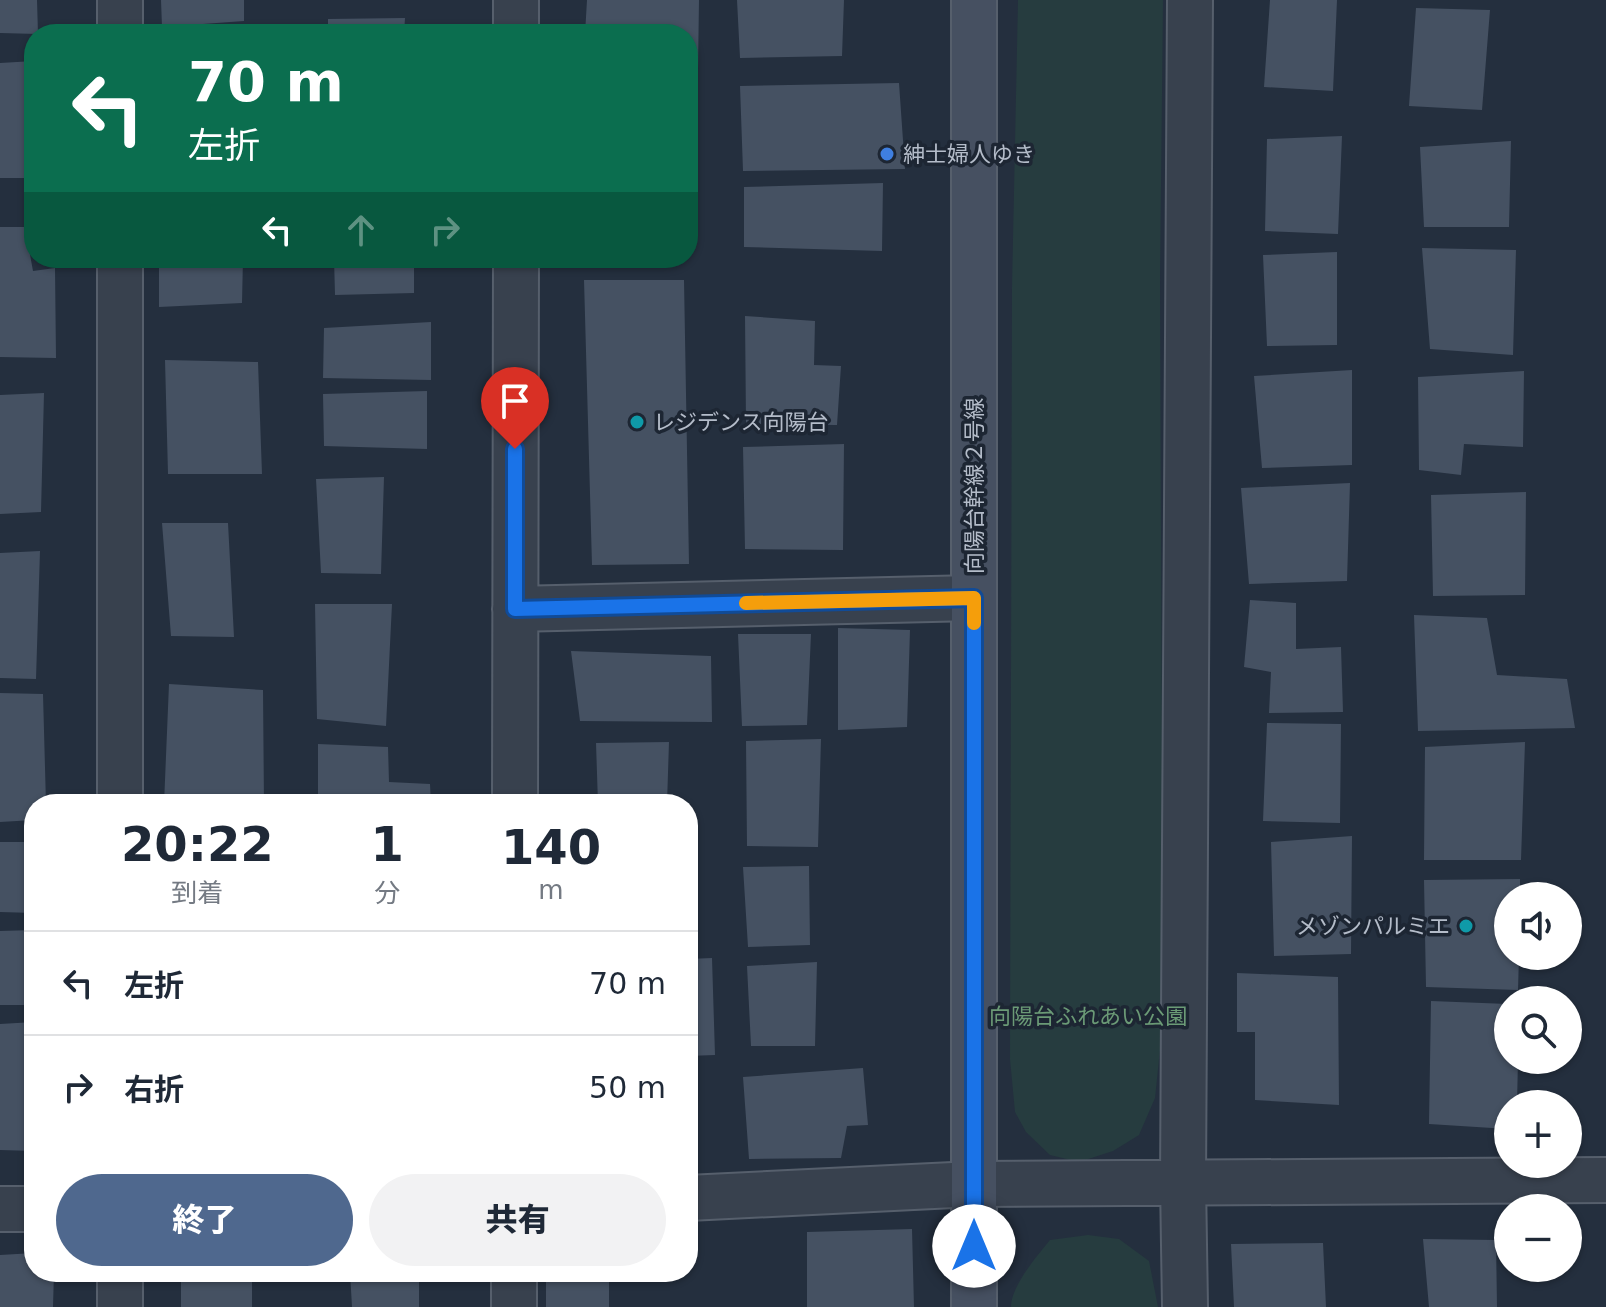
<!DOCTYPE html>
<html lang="ja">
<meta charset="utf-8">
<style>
body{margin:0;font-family:"DejaVu Sans","Noto Sans JP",sans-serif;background:#f2f2f3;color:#1f2937;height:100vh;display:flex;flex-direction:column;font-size:30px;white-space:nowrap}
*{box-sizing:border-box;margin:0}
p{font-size:26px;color:#747a83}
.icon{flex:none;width:44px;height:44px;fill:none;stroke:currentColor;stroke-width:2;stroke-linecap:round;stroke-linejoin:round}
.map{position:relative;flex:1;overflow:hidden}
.details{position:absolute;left:24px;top:794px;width:674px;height:488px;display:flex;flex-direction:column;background:#fff;border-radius:32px;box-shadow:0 2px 6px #0004}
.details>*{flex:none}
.hud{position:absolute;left:24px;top:24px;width:674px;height:244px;border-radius:32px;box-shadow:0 2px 6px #0004;background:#0b6e4f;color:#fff;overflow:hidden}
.controls{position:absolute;left:1494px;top:882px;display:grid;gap:16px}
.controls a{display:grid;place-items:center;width:88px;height:88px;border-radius:50%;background:#fff;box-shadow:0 2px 6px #0004;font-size:40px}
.pin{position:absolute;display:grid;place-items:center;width:68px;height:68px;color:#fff;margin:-82px -34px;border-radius:50% 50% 50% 0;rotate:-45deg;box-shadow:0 0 8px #0007}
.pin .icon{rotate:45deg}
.me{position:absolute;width:88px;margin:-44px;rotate:0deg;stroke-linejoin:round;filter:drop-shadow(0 0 6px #0008)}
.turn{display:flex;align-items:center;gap:28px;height:168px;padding:0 32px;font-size:36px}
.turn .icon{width:104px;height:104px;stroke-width:2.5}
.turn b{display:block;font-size:56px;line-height:68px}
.lanes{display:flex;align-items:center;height:76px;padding:0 32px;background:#0003;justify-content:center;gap:40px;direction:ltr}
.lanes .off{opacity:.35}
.eta{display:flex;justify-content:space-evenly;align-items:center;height:136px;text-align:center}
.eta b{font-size:48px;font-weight:800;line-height:56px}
.button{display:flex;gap:16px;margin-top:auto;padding:16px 32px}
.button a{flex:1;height:92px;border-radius:48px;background:#4f688e;color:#fff;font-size:32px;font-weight:800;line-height:92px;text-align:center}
.button a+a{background:#f2f2f3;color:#1f2937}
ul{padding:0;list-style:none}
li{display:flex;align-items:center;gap:24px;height:104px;padding:0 32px;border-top:2px solid #e0e1e3}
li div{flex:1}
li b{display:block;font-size:30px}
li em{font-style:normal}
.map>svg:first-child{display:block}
.green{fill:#263c3f}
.building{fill:#455162}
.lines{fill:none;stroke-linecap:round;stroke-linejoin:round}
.street-casing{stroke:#565f6c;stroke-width:48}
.secondary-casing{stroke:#565f6c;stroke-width:48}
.street{stroke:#38414e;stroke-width:44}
.secondary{stroke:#465061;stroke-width:44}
.route-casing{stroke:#114b97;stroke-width:20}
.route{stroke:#1a73e8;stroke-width:14}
.slow{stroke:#f59e0b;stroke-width:14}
.shop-dot{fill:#3f7fe0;stroke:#1d2633;stroke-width:3}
.culture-dot{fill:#0f9aa8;stroke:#1d2633;stroke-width:3}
.labels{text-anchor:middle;stroke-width:7;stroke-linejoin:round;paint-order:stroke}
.poi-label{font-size:22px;fill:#b4bcc9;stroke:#1d2633;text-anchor:start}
.street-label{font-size:22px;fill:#b4bcc9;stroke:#1d2633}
.park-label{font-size:22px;fill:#6b9a76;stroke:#1d2633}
</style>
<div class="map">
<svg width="1606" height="1307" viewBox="0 0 1606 1307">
<rect width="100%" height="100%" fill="#242f3e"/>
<path class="green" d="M 1018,0 L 1163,0 L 1160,280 L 1163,1021 L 1155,1098 L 1139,1135 L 1113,1151 L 1079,1162 L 1050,1155 L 1026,1132 L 1015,1112 L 1010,1059 L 1012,287 Z
M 1088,1235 L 1119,1239 L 1149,1261 L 1158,1307 L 1011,1307 C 1011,1286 1037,1256 1050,1240 Z"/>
<path class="building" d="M 0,0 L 37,0 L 38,34 L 0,33 Z
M 161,0 L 244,0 L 244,21 L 162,27 Z
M 587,0 L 699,0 L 697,138 L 688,139 L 688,34 L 585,34 Z
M 737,0 L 844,0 L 842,56 L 740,58 Z
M 1270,0 L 1337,0 L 1333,91 L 1264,87 Z
M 1416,8 L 1490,10 L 1482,110 L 1409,106 Z
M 405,18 L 404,34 L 328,34 L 328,19 Z
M 34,61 L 34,178 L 0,178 L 0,63 Z
M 899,83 L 905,169 L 743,171 L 740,86 Z
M 1342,136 L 1338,234 L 1265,231 L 1267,139 Z
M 1511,141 L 1509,227 L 1424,227 L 1420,147 Z
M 883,183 L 882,251 L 744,247 L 744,187 Z
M 0,227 L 25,227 L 33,271 L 55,268 L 56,358 L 0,357 Z
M 1422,248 L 1516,250 L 1513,355 L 1430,349 Z
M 1337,252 L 1337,345 L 1267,346 L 1263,255 Z
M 159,258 L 243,258 L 242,303 L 159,307 Z
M 334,258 L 414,258 L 414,293 L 335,295 Z
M 555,258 L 646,258 L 646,263 L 555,263 Z
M 584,280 L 684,280 L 689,564 L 592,565 Z
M 745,316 L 815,321 L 814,365 L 841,366 L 837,425 L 746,424 Z
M 431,322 L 431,380 L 323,378 L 324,328 Z
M 165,360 L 258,362 L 262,474 L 168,474 Z
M 1352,370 L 1352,465 L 1262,468 L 1254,376 Z
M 1524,371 L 1523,447 L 1464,444 L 1461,475 L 1419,470 L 1418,377 Z
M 427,391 L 427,449 L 324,446 L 323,394 Z
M 44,393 L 41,512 L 0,514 L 0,395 Z
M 844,444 L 843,550 L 745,549 L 743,447 Z
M 384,477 L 381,574 L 321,573 L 316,479 Z
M 1350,483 L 1347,581 L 1249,584 L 1241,488 Z
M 1526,492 L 1525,595 L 1433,596 L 1431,495 Z
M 162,523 L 228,523 L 234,637 L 171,636 Z
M 40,551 L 36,679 L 0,678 L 0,553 Z
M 1250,600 L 1296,603 L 1296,649 L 1341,647 L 1343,712 L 1269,713 L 1271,672 L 1244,667 Z
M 315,604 L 392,604 L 386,726 L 317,719 Z
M 1414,615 L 1487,618 L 1497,675 L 1567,679 L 1575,728 L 1418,731 Z
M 838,628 L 910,630 L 907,727 L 838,730 Z
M 738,634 L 811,634 L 807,725 L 742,726 Z
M 571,651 L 711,656 L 712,722 L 580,721 Z
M 169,684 L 263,690 L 264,804 L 164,804 Z
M 0,693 L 43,694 L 46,804 L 34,804 L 34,820 L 0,822 Z
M 1267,723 L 1341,724 L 1340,823 L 1263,821 Z
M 821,739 L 818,847 L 747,846 L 746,741 Z
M 669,742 L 667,804 L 598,804 L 596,743 Z
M 1525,742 L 1521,860 L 1424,860 L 1425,747 Z
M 318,744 L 388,747 L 389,782 L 430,784 L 431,804 L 318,804 Z
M 1352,836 L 1351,954 L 1274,956 L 1271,842 Z
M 0,842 L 34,842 L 34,913 L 0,912 Z
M 809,866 L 810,945 L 748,947 L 743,867 Z
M 1520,879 L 1520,896 L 1508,896 L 1508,956 L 1519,956 L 1518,990 L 1426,987 L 1424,880 Z
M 34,930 L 34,1005 L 0,1005 L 0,931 Z
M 712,958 L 715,1055 L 688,1056 L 688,959 Z
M 817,962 L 815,1046 L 751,1046 L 747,966 Z
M 1237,973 L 1338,977 L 1339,1105 L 1255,1100 L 1255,1032 L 1237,1032 Z
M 1431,1001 L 1508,1004 L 1508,1060 L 1518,1060 L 1517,1104 L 1508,1104 L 1508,1129 L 1429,1124 Z
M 34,1022 L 34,1151 L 0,1150 L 0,1024 Z
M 863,1068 L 868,1125 L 847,1126 L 841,1158 L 749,1159 L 743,1077 Z
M 912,1229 L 914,1307 L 807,1307 L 807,1232 Z
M 1423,1239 L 1496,1240 L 1497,1307 L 1429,1307 Z
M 1323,1243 L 1326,1307 L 1234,1307 L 1231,1244 Z
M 34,1253 L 34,1272 L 54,1272 L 53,1307 L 0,1307 L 0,1255 Z
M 181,1272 L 252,1272 L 252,1307 L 181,1307 Z
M 350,1272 L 419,1272 L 419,1307 L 352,1307 Z
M 546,1272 L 609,1272 L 609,1307 L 546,1307 Z"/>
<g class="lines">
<g class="street-casing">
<path id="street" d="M 120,34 L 120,0
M 516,34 L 516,0
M 515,609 L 974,598
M 120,804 L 120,258
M 515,804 L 516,258
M 688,1198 L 974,1184 L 1606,1180
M 0,1209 L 34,1209
M 120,1307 L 120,1272
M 514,1307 L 514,1272
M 1185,1307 L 1183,1182 L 1190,0"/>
</g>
<g class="secondary-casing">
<path id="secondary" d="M 974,1307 L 974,0"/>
</g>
<use href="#street" class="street"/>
<use href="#secondary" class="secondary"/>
</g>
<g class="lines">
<g class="route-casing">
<path id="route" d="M 515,449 L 515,609 L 974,598 L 974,1246"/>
</g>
<use href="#route" class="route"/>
<path class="slow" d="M 746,603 L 974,598 L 974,623"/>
</g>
<circle class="shop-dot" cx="887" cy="154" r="8"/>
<g class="culture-dot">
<circle cx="637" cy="422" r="8"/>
<circle cx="1466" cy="926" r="8"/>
</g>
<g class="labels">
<g class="poi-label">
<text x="903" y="162">紳士婦人ゆき</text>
<text x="653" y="430">レジデンス向陽台</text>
<text x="1450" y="934" text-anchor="end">メゾンパルミエ</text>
</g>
<g class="street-label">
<text transform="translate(974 486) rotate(-90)" y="8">向陽台幹線２号線</text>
</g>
<g class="park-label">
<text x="1088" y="1024">向陽台ふれあい公園</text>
</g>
</g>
</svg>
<div class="controls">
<a><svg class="icon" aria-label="sound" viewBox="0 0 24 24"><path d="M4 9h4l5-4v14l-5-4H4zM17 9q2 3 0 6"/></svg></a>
<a><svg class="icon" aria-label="search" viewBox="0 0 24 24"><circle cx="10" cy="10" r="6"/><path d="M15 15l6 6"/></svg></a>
<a>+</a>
<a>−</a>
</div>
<div class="pin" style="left:515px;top:449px;background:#d93025"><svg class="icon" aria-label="arrive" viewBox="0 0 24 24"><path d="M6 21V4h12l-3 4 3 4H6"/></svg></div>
<svg class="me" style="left:974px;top:1246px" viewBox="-20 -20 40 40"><circle r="19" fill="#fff"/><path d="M0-13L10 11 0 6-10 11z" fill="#1a73e8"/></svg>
<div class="hud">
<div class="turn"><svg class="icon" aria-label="left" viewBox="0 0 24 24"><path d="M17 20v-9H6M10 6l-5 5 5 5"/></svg><div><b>70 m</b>左折</div></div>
<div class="lanes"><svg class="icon" aria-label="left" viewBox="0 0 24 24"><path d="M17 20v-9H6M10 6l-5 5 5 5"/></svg><svg class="icon off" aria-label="ahead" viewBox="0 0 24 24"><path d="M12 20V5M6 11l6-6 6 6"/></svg><svg class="icon off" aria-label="right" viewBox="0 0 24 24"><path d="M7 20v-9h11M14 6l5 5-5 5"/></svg></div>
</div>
<section class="details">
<div class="eta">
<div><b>20:22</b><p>到着</p></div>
<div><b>1</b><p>分</p></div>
<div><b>140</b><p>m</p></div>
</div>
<ul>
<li><svg class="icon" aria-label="left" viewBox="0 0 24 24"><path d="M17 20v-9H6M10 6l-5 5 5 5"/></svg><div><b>左折</b></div><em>70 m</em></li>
<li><svg class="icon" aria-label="right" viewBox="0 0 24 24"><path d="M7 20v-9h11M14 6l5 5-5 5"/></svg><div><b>右折</b></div><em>50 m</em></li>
</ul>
<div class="button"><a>終了</a><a>共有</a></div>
</section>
</div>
